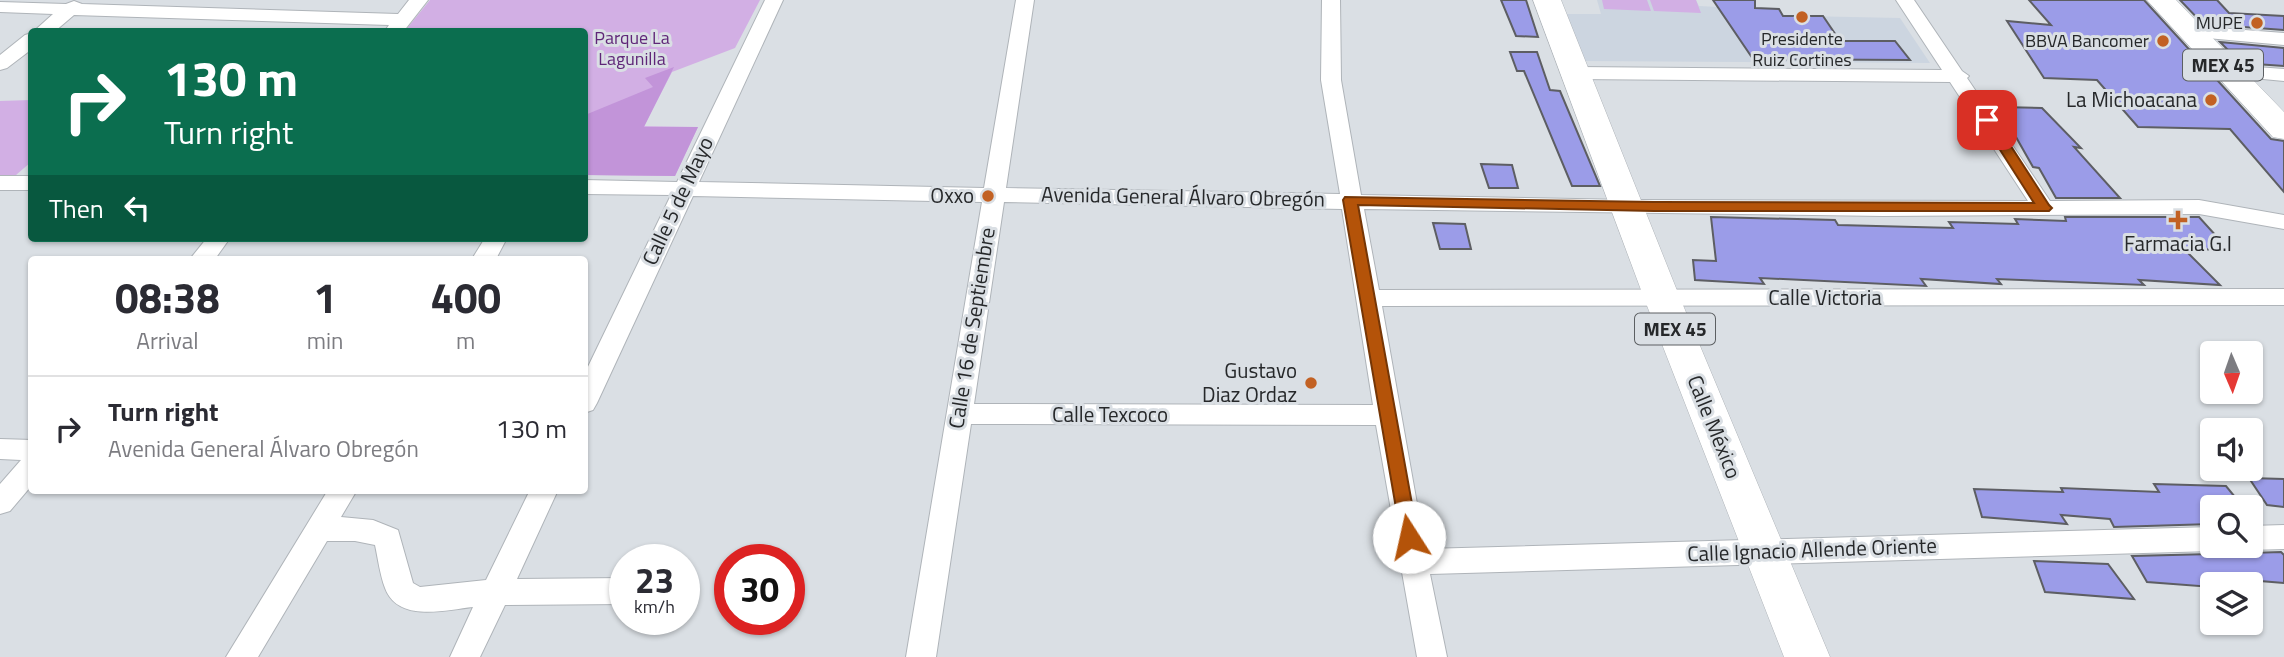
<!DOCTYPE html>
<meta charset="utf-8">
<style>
body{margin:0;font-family:"Titillium Web",sans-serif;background:#f2f2f3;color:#2b2b33;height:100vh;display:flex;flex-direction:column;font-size:26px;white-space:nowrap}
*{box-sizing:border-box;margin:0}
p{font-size:23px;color:#7c7c81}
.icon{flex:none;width:38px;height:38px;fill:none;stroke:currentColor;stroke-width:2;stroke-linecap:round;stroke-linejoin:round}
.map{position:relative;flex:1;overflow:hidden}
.sheet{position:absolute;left:28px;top:256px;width:560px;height:238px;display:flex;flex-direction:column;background:#fff;border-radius:7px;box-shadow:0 2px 5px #0004}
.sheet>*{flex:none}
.top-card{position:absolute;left:28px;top:28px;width:560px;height:214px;border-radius:7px;box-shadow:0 2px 5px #0004;background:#0b6e4f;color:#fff;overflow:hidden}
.needle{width:46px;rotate:178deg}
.tools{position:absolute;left:2200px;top:341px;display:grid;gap:14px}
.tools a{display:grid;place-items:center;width:63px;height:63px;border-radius:7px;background:#fff;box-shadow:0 2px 5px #0004;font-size:35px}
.speed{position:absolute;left:609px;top:544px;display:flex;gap:14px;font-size:35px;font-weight:700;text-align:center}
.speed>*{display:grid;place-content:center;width:91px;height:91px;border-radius:50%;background:#fff;box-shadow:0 2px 5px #0004;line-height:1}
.speed small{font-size:18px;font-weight:400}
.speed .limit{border:10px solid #d22;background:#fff;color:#111}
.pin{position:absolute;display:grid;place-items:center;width:60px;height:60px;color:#fff;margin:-30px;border-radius:14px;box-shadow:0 4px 10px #0006}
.me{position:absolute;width:77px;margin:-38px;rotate:350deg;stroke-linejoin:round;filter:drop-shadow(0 0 5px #0008)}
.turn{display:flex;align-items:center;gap:24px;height:147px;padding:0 21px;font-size:32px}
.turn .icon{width:91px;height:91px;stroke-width:2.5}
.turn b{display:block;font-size:49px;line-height:60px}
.then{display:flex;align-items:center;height:66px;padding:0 21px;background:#0003;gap:14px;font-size:26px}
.eta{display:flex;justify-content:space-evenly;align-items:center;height:119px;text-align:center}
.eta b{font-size:42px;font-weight:700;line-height:49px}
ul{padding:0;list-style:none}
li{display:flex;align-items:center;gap:21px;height:105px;padding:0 21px;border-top:2px solid #e1e1e2}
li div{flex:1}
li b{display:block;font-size:26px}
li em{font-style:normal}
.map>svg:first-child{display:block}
.built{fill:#ccd5e0}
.green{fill:#d2afe4}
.forest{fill:#c294d9}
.building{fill:#9b9ce8;stroke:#5d5e63;stroke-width:2}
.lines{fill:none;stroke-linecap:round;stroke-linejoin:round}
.street-casing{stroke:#afb4b9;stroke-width:2}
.primary-casing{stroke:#afb4b9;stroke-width:1}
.street{fill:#fff;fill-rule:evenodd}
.primary{fill:#fff;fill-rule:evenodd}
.route{fill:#b45309;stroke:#753606;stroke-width:2}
.poi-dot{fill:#c26123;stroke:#dadfe4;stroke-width:2.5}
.labels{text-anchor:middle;stroke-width:6;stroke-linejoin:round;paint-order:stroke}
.far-poi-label{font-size:18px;fill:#26282a;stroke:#dadfe4;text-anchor:end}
.far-park-label{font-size:18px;fill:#5f2678;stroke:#dadfe4}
.shield{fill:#dadfe4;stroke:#5c5f62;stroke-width:2}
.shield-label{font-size:19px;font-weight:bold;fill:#26282a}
.poi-label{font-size:21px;fill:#26282a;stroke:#dadfe4;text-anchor:end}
.street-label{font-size:21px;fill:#26282a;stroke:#dadfe4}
</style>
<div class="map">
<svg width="2284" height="657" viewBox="0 0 2284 657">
<rect width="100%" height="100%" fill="#dadfe4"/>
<path class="built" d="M 1597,0 L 1696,0 L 1699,6 L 1718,7 L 1725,18 L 1755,15 L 1900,18 L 1930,63 L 1584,61 L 1567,14 L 1601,14 Z"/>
<path class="green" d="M 430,0 L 760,0 L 735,48 L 672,72 L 644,126 L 698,127 L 675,176 L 585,175 L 584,32 L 404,32 Z
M 1602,0 L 1647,0 L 1651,11 L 1604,9 Z
M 1650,0 L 1696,0 L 1701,13 L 1654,11 Z
M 31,100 L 31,162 L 16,175 L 0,175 L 0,101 Z"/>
<path class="forest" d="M 674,67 L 644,127 L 698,127 L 675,176 L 585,175 L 585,115 L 653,87 L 645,78 Z"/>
<path class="building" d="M 1501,0 L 1526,0 L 1538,37 L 1516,36 Z
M 1713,0 L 1755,0 L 1755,8 L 1779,9 L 1783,16 L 1823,16 L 1840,41 L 1895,41 L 1910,60 L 1753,59 Z
M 2029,0 L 2144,0 L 2271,139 L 2284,141 L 2284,192 L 2230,129 L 2138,127 L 2097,80 L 2044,78 L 2007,21 L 2051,25 Z
M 2180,0 L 2217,0 L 2229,13 L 2284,16 L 2284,30 L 2203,24 Z
M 2220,42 L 2284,48 L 2284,66 L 2241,63 Z
M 1510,52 L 1537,52 L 1550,90 L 1560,91 L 1600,186 L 1572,186 L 1524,71 L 1517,71 Z
M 1999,107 L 2042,108 L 2081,148 L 2074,147 L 2120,198 L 2056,198 L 2039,168 L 2033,167 Z
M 1481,164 L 1512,165 L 1518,188 L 1489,188 Z
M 1711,217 L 1835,220 L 1838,225 L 1953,228 L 1949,222 L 2018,224 L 2015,219 L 2066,221 L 2065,217 L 2199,217 L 2218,238 L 2214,238 L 2224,249 L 2185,250 L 2220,285 L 2139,280 L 2144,285 L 1997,279 L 2001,284 L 1921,279 L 1926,286 L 1760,278 L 1764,284 L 1695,280 L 1693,260 L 1716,261 Z
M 1433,223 L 1465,224 L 1471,249 L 1440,249 Z
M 2249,478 L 2284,479 L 2284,507 L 2267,505 Z
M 2154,484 L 2226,486 L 2244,508 L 2212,508 L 2212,524 L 2114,527 L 2110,519 L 2061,515 L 2067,524 L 1982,517 L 1974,489 L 2063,492 L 2061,488 L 2159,492 Z
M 2224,549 L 2250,553 L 2281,552 L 2284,555 L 2284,583 L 2223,578 L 2228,584 L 2212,584 L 2212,587 L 2147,582 L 2132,556 L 2212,554 Z
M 2034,561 L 2108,564 L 2134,599 L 2045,592 Z"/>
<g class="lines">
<g class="street-casing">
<path id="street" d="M 409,0 L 428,0 L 403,32 L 384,32 L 389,25 L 74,15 L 54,32 L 33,32 L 53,14 L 0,12 L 0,2 L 66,4 L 74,1 L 82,4 L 398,14 Z
M 765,0 L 783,0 L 699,182 L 984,188 L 1016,0 L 1034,0 L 1006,188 L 1340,194 L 1321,80 L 1322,0 L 1340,0 L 1341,80 L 1361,195 L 1628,200 L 2028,201 L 1950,82 L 1576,79 L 1566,73 L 1576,67 L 1942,70 L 1896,0 L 1914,0 L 1962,71 L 1969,76 L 1967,78 L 2050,201 L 2199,200 L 2284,215 L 2284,229 L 2199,214 L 1883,216 L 1364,209 L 1379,290 L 2284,289 L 2284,305 L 1382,306 L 1425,549 L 2212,527 L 2212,546 L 2223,546 L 2212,551 L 1430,574 L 1447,657 L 1417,657 L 1376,425 L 971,424 L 936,657 L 906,657 L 982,202 L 693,196 L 597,403 L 593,410 L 584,413 L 584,375 L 671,195 L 584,194 L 584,180 L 677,182 ZM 1004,202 L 1342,209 L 1373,405 L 974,404 Z
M 2192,26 L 2284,33 L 2284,45 L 2185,36 L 2183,32 L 2185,28 Z
M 32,33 L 32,49 L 7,68 L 0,70 L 0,55 L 25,35 Z
M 2228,65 L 2284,69 L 2284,81 L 2221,75 L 2218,71 Z
M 0,176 L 32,176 L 32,190 L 0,190 Z
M 207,238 L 230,238 L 215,259 L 190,259 Z
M 485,238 L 507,238 L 496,259 L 472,259 Z
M 0,439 L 32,440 L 32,485 L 10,511 L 0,514 L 0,484 L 21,460 L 0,459 Z
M 328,490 L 357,490 L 341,517 L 373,520 L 398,530 L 413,583 L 420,587 L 486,580 L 530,490 L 558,490 L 517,579 L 625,578 L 625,604 L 505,605 L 480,657 L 450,657 L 473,607 C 445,610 398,623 385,588 C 380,575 378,559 375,545 L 355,541 L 327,541 L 258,657 L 226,657 Z
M 2284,525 L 2284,549 L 2250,550 L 2240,546 L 2250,546 L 2250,526 Z"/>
</g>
<g class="primary-casing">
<path id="primary" d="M 1533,0 L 1561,0 L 1680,298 L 1830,657 L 1784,657 L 1644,298 Z
M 2147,0 L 2176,0 L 2284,112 L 2284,139 L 2273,137 Z"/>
</g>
<use href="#street" class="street"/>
<use href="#primary" class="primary"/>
</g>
<path class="route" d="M 1987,116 L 1992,117 L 2049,205 L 2052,208 L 2049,211 L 1654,211 L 1358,205 L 1418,537 L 1415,543 L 1409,545 L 1402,543 L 1343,200 L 1345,197 L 1654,202 L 2034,203 L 1981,120 Z"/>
<g class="poi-dot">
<circle cx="1802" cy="17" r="7"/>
<circle cx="2257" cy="23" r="7"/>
<circle cx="2163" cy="41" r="7"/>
<circle cx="2211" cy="100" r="7"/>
<circle cx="988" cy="196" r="7"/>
<path d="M2174.5 209.5h7v7h7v7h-7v7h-7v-7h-7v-7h7z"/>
<circle cx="1311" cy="383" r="7"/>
</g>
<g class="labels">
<g class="far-poi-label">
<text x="2243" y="29">MUPE</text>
<text x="1802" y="45" text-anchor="middle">Presidente<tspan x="1802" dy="21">Ruiz Cortines</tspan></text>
<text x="2149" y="47">BBVA Bancomer</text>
</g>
<g class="far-park-label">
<text x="632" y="44">Parque La<tspan x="632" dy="21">Lagunilla</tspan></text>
</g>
<g class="shield">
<rect x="2183" y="49.5" width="80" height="31" rx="5"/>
<rect x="1635" y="313.5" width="80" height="31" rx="5"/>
</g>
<g class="shield-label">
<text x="2223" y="72">MEX 45</text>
<text x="1675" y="336">MEX 45</text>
</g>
<g class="poi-label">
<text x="2197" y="107">La Michoacana</text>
<text x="974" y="203">Oxxo</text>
<text x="2178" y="251" text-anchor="middle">Farmacia G.I</text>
<text x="1297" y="378">Gustavo<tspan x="1297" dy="24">Diaz Ordaz</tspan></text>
</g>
<g class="street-label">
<text transform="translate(1183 197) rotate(1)" y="7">Avenida General Álvaro Obregón</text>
<text transform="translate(678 201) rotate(-65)" y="7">Calle 5 de Mayo</text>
<text x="1825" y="305">Calle Victoria</text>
<text transform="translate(972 328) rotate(-81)" y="7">Calle 16 de Septiembre</text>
<text x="1110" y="422">Calle Texcoco</text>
<text transform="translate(1714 427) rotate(68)" y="7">Calle México</text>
<text transform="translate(1812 550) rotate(-2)" y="7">Calle Ignacio Allende Oriente</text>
</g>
</g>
</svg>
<div class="tools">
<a><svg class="needle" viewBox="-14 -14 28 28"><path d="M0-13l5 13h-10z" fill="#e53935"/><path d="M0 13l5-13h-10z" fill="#7c7c81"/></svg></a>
<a><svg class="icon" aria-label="sound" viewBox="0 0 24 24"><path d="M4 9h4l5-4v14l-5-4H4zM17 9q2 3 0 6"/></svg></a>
<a><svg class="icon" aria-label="search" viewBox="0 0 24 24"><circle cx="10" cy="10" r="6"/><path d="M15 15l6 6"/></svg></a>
<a><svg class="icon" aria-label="layers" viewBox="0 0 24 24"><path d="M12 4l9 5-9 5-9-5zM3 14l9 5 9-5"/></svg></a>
</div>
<div class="speed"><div>23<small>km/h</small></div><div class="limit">30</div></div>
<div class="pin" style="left:1987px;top:120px;background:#d93025"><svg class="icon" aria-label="arrive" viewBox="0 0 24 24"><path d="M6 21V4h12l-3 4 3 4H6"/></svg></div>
<svg class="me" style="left:1409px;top:537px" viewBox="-20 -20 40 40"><circle r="19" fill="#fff"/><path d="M0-13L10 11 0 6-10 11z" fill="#b45309"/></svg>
<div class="top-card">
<div class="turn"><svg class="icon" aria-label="right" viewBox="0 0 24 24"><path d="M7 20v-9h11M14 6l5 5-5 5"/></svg><div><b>130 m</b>Turn right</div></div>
<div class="then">Then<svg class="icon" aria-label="left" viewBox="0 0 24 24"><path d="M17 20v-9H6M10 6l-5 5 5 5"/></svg></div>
</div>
<section class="sheet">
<div class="eta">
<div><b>08:38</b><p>Arrival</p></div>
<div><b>1</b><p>min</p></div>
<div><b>400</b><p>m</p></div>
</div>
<ul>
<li><svg class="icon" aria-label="right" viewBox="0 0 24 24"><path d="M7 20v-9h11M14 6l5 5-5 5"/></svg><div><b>Turn right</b><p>Avenida General Álvaro Obregón</p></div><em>130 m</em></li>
</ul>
</section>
</div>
